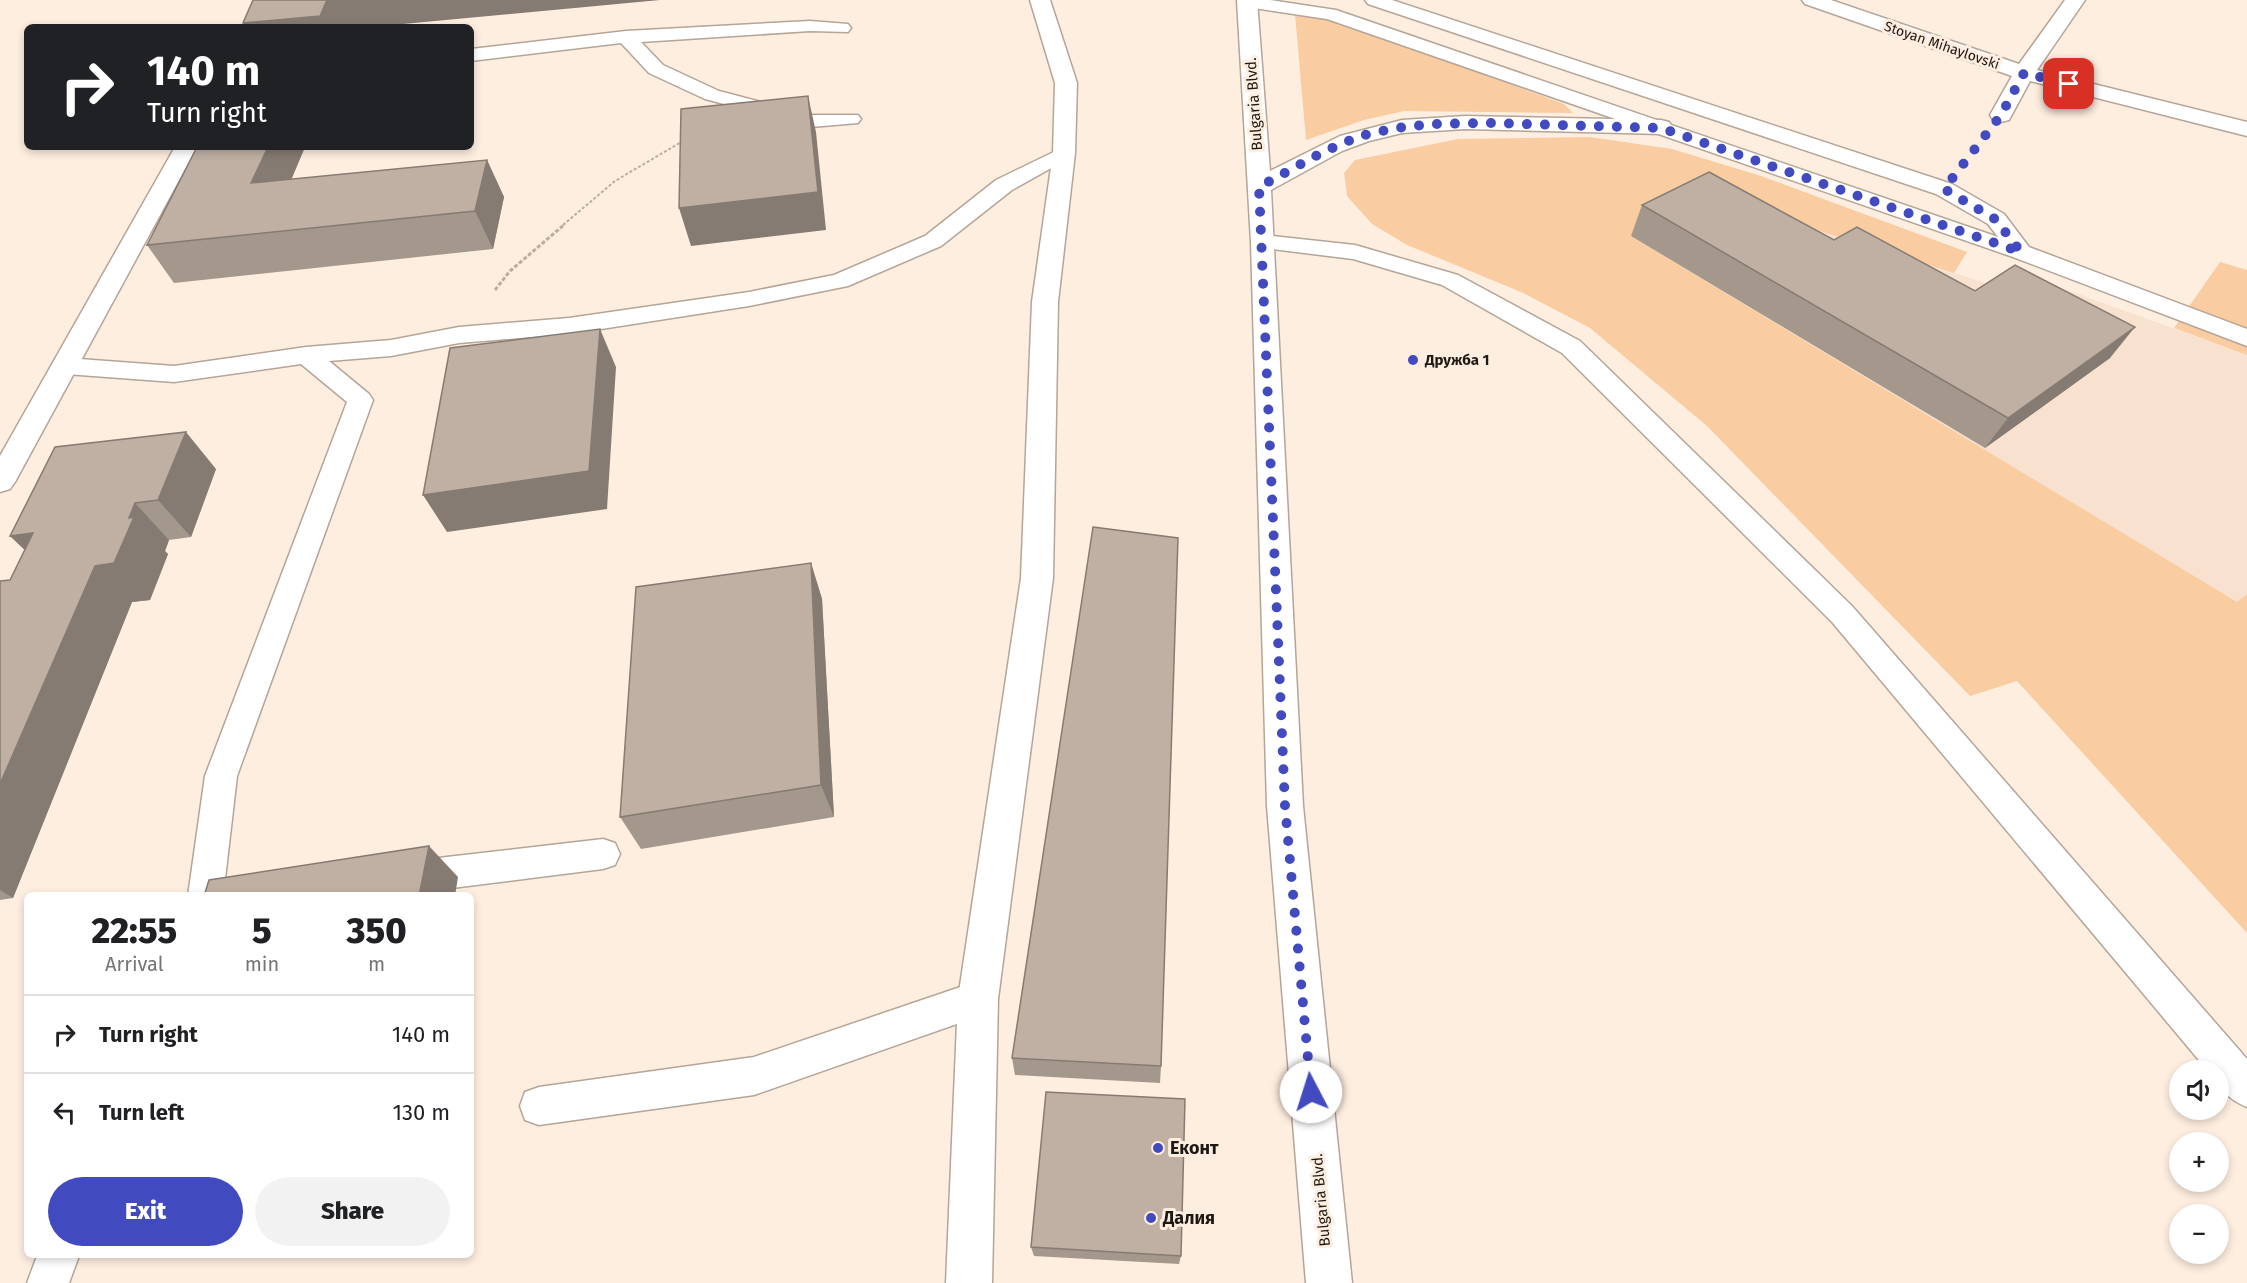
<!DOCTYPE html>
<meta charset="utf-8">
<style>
body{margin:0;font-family:"Fira Sans",sans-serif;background:#f2f2f2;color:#202124;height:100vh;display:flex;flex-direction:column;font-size:22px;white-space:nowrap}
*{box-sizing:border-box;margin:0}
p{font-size:20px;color:#757577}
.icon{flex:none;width:33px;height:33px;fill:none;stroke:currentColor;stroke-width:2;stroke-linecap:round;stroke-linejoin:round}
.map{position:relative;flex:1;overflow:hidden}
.panel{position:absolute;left:24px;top:892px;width:450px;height:366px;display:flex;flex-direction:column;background:#fff;border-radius:9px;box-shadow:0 3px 9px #0003}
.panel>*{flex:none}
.banner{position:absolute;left:24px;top:24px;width:450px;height:126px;border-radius:9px;box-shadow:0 3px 9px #0003;background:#202124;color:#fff;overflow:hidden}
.buttons{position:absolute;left:2169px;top:1060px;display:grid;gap:12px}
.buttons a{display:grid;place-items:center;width:60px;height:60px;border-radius:50%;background:#fff;box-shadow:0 3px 9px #0003;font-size:30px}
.pin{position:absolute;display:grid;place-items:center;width:51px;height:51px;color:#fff;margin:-26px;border-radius:12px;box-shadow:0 3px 9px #0006}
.me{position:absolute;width:66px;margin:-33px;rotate:355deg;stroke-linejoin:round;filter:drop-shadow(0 0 4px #0008)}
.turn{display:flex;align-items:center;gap:21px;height:126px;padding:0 24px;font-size:27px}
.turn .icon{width:78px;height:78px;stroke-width:2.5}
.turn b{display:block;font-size:42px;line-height:51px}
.eta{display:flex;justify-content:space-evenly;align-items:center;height:102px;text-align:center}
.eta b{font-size:36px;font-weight:800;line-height:42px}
.action{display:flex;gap:12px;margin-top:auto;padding:12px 24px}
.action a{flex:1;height:69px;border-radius:36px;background:#424abf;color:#fff;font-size:24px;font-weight:800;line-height:69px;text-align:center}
.action a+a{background:#f2f2f2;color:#202124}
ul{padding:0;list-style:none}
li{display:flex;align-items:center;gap:18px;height:78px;padding:0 24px;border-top:2px solid #e0e0e0}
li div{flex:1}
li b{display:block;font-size:22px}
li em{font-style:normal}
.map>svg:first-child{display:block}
.built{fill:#f8e2cf}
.green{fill:#facca2}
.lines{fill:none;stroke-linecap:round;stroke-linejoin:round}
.lane-casing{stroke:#b4a598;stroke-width:3}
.street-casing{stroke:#b4a598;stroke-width:3}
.secondary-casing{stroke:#b4a598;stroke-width:3}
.path-far1{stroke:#baada2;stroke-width:2;stroke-dasharray:3 2;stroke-linecap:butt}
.path{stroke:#baada2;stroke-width:3;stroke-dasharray:4 2;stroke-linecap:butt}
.lane{fill:#fff;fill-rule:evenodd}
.street{fill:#fff;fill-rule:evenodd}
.secondary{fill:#fff;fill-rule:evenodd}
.wall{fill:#a4978c}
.shaded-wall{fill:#867b72}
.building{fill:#bfb0a3;stroke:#867b72;stroke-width:1.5}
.route{stroke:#424abf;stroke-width:10;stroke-dasharray:0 18}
.poi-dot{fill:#424abf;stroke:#feeee0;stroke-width:2}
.labels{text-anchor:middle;stroke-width:6;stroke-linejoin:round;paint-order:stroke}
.far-street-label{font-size:14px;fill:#1e1914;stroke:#feeee0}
.street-label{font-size:15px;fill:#1e1914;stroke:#feeee0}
.poi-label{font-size:15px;font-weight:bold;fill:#1e1914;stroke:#feeee0;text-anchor:start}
.near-poi-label{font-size:18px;font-weight:bold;fill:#1e1914;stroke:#feeee0;text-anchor:start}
</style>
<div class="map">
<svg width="2247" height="1283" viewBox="0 0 2247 1283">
<rect width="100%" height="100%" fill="#feeee0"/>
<path class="built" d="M 1706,196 L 1999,287 L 2023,274 L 2247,355 L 2247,594 L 2237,603 L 1631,236 Z"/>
<path class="green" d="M 1295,14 L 1319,14 L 1564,104 L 1573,113 L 1404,111 L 1364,120 L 1306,140 Z
M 1590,137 L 1672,149 L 1761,176 L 1967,252 L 1954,273 L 1706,196 L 1631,236 L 2237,602 L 2247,594 L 2247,933 L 2017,681 L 1970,696 L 1707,426 L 1590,328 L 1521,292 L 1407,245 L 1372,224 L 1347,196 L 1344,173 L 1355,160 L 1458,139 Z
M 2220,262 L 2247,270 L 2247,355 L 2174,328 Z"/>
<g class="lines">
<g class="lane-casing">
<path id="lane" d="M 1240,0 L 1270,0 L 1336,10 L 1998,237 L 1988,224 L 1936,194 L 1368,4 L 1365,0 L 1392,0 L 1952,184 L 2004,214 L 2029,247 L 2247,329 L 2247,346 L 2013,257 L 1327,19 L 1247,7 L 1241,6 Z
M 810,21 L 848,24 L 851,28 L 848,32 L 810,31 L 641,42 L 663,65 L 719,91 L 811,115 L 858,115 L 861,119 L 858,123 L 811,127 L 705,99 L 649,73 L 621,43 L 471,61 L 471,49 L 626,31 Z
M 1064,147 L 1071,149 L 1074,153 L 1071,157 L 1012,190 L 941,246 L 848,286 L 749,306 L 569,334 L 459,343 L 391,356 L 329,361 L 369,394 L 373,400 L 237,776 L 223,896 L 188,896 L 205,776 L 347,402 L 301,364 L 174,382 L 66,374 L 57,372 L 54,366 L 57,360 L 66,358 L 174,366 L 306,347 L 391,340 L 459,327 L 569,318 L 749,292 L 834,275 L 925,236 L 996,180 Z
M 1263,235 L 1355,245 L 1458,275 L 1580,341 L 1852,606 L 2247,1059 L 2247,1107 C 2230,1100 2218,1090 2218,1071 L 2208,1071 L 1832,622 L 1562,353 L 1442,285 L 1353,259 L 1255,247 L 1252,242 L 1255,237 Z
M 603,839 L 615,843 L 620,854 L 615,865 L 603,869 L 412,893 L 400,888 L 395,877 L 400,866 L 412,861 Z
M 978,981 L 991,986 L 996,999 L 991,1012 L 754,1095 L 539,1125 L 525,1120 L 520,1106 L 525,1092 L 539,1087 L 754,1057 Z
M 37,1256 L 79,1256 L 69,1283 L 27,1283 Z"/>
</g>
<g class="street-casing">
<path id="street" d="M 1030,0 L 1050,0 L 1077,83 L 1075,153 L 1058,302 L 1053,578 L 998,999 L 992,1283 L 946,1283 L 958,999 L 1021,578 L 1032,302 L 1053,153 L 1055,83 Z
M 1802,0 L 1831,0 L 2019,64 L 2065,0 L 2085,0 L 2037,70 L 2247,122 L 2247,136 L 2030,81 L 2009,120 L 2001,122 L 1993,120 L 1990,115 L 2012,76 L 1805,4 Z
M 175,147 L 197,147 L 15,482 L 10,489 L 0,492 L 0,456 Z"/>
</g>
<g class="secondary-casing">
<path id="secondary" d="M 1237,0 L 1257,0 L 1270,171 L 1340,136 L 1402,120 L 1465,116 L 1661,120 L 1669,122 L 1672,127 L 1669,132 L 1661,134 L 1465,129 L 1402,133 L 1369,141 L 1342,151 L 1271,190 L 1303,806 L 1352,1283 L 1306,1283 L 1267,806 L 1251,242 Z"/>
</g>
<path class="path-far1" d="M 563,225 L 615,181 L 683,141"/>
<path class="path" d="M 495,290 L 510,271 L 565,224"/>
<use href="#lane" class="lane"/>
<use href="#street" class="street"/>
<use href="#secondary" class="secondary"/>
</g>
<path class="wall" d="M 305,147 L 291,179 L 487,160 L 504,197 L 493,249 L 174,283 L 147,245 Z
M 1642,205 L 1975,291 L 2110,358 L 1985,448 L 1631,236 Z
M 216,469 L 191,537 L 169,540 L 165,551 L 168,554 L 150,600 L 132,602 L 13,898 L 0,900 L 0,581 L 10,580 L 25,550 L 10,536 Z
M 811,563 L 822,599 L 834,817 L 641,849 L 620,817 Z
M 1012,1058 L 1161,1066 L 1160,1083 L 1015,1075 Z
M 1031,1247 L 1181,1256 L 1179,1264 L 1034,1256 Z"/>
<path class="shaded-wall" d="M 327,0 L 660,0 L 371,27 L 246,27 L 243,23 Z
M 808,96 L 816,132 L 826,230 L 691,246 L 679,208 Z
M 268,147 L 305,147 L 274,221 L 251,183 Z
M 487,160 L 504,197 L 493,249 L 475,211 Z
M 2135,327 L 2110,358 L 1985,448 L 2008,418 Z
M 600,329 L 616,367 L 607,509 L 447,532 L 423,495 Z
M 186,432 L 216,469 L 191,537 L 158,500 Z
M 135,503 L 169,540 L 165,551 L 168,554 L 150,600 L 132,602 L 13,898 L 0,890 L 0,784 L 95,566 Z
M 33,533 L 49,573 L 10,536 Z
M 811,563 L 822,599 L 834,817 L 821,785 Z
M 429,846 L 458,877 L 455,896 L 419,896 Z"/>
<path class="building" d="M 253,0 L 327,0 L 320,16 L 243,23 Z
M 808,96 L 818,192 L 679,208 L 681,109 Z
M 197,147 L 268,147 L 251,183 L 487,160 L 475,211 L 147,245 Z
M 1709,172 L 1834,240 L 1857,227 L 1975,291 L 2015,265 L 2135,327 L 2008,418 L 1642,205 Z
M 600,329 L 589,471 L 423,495 L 450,348 Z
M 186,432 L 158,500 L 135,503 L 129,518 L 134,517 L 114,563 L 95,566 L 0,784 L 0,581 L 10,580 L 33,533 L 10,536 L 55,447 Z
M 1093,527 L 1178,538 L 1161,1066 L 1012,1058 Z
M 811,563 L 821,785 L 620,817 L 636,587 Z
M 429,846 L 419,896 L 204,896 L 209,880 Z
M 1046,1092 L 1185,1099 L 1181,1256 L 1031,1247 Z"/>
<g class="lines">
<path class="route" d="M 1311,1092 L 1285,806 L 1259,187 L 1323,152 L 1360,136 L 1396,128 L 1434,124 L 1489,123 L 1661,128 L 2021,252 L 1995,219 L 1944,189 L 2001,115 L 2024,73 L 2069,84"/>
</g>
<g class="poi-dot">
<circle cx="1413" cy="360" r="6"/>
<circle cx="1158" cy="1148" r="6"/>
<circle cx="1151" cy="1218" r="6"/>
</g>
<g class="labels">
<g class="far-street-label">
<text transform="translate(1942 45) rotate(19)" y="5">Stoyan Mihaylovski</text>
</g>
<g class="street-label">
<text transform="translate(1254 104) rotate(-94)" y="5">Bulgaria Blvd.</text>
<text transform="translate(1321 1200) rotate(-95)" y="5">Bulgaria Blvd.</text>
</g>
<g class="poi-label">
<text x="1425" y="365">Дружба 1</text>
</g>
<g class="near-poi-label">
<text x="1170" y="1154">Еконт</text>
<text x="1163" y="1224">Далия</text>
</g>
</g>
</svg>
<div class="buttons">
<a><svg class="icon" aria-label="sound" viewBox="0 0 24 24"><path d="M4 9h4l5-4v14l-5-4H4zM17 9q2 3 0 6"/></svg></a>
<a>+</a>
<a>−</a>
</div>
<div class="pin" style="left:2069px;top:84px;background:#d93025"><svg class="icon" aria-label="arrive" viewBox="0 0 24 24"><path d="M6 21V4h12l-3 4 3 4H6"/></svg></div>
<svg class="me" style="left:1311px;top:1092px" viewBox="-20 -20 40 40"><circle r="19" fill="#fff"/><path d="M0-13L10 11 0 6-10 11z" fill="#424abf"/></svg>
<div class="banner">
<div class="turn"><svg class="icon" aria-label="right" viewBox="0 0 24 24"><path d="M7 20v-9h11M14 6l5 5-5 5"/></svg><div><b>140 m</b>Turn right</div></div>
</div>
<section class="panel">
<div class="eta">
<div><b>22:55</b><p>Arrival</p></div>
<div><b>5</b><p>min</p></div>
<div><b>350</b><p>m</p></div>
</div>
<ul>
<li><svg class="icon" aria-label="right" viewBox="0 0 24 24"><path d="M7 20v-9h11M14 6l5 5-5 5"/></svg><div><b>Turn right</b></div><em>140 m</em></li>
<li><svg class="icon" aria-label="left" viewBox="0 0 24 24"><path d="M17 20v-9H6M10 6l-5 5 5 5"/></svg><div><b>Turn left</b></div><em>130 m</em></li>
</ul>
<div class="action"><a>Exit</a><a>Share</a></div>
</section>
</div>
